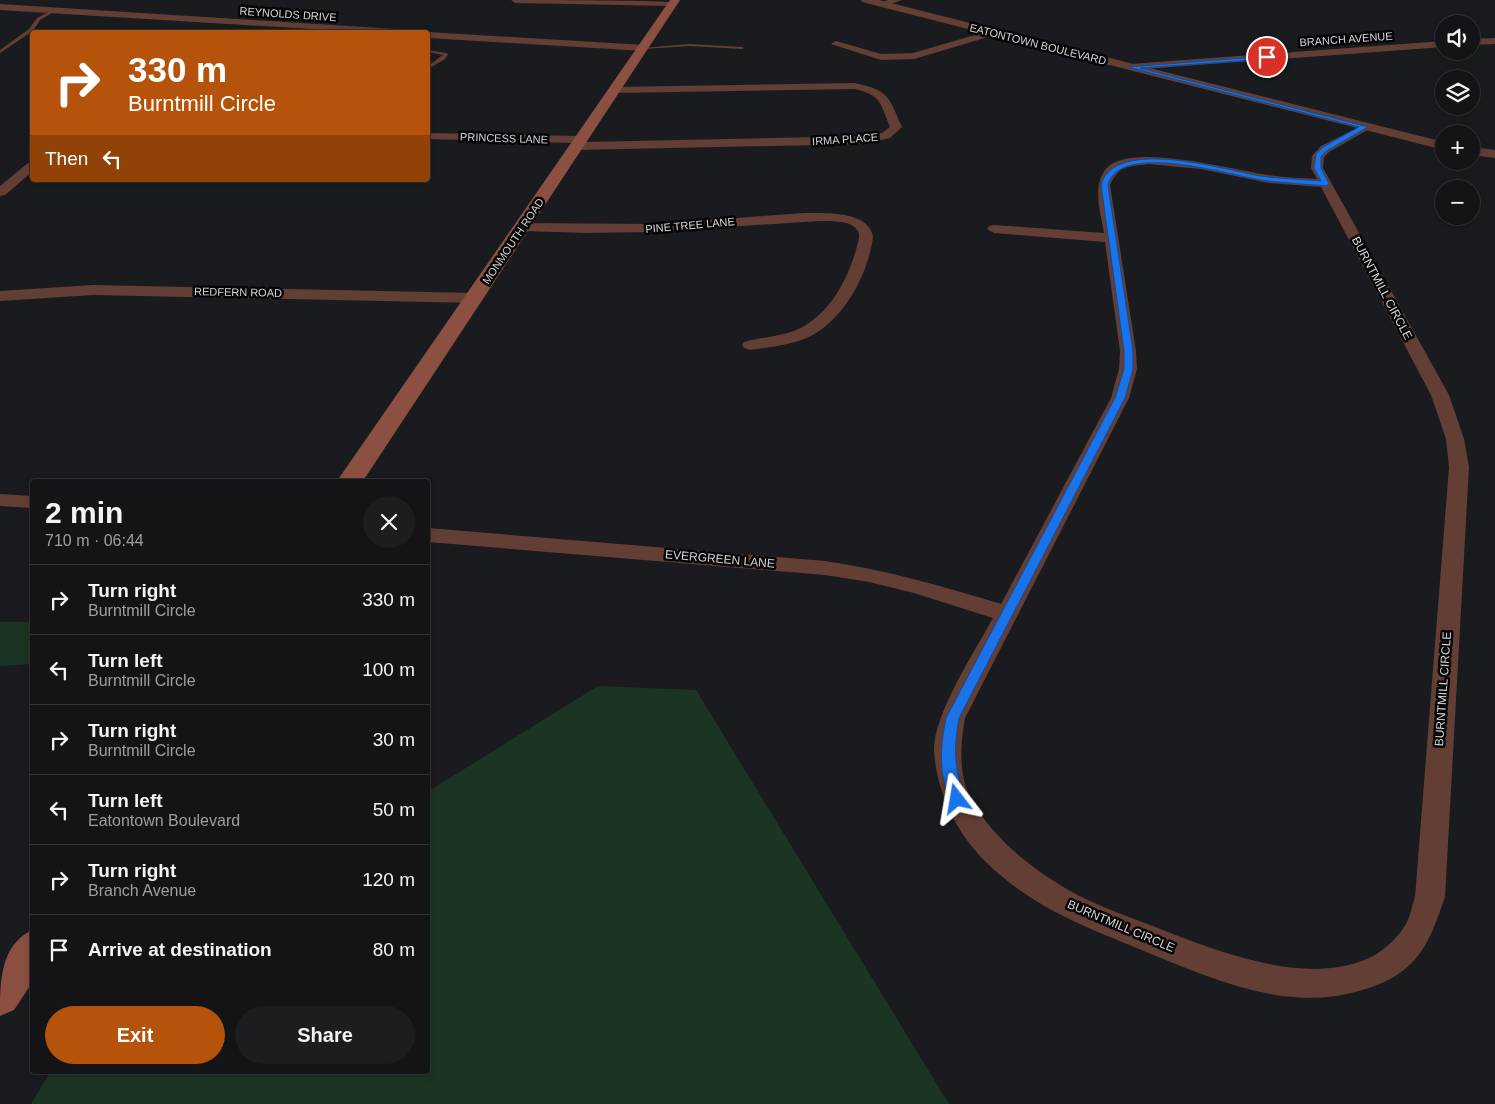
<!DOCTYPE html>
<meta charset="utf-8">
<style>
body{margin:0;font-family:Helvetica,sans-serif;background:#1d1d1f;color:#f1f3f6;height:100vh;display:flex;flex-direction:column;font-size:19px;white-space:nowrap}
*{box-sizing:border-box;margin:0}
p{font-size:16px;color:#9d9ea1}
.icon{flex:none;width:28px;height:28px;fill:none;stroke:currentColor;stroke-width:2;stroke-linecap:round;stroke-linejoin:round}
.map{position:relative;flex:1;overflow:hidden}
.sheet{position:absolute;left:30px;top:479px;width:400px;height:595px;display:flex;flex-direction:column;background:#141416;border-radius:5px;box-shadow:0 2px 8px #0003,0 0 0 1px #333335}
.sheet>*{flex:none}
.banner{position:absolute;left:30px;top:30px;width:400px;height:152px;border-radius:5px;box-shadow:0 2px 8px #0003,0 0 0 1px #333335;background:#b45309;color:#fff;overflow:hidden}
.buttons{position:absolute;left:1435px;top:15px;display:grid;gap:10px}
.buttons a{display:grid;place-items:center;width:45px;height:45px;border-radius:50%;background:#141416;box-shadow:0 2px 8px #0003,0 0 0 1px #333335;font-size:25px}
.pin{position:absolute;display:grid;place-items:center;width:42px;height:42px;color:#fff;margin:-21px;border:2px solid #fff;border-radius:50%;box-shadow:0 1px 5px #0007}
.me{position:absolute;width:55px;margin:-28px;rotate:346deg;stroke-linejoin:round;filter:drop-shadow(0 0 4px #0008)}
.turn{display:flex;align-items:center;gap:18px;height:105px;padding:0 15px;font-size:22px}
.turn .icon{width:65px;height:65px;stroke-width:2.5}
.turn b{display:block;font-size:35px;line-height:42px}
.then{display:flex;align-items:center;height:48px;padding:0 15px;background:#0003;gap:10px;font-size:19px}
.round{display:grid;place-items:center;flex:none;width:52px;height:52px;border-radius:26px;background:#1d1d1f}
.headline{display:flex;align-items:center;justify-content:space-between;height:85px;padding:0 15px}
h1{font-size:30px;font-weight:600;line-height:38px}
.primary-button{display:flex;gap:10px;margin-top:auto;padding:10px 15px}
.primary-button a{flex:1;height:58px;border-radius:30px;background:#b45309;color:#fff;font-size:20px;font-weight:600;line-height:58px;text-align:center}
.primary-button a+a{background:#1d1d1f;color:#f1f3f6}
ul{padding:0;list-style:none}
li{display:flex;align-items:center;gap:15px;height:70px;padding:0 15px;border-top:1px solid #333335}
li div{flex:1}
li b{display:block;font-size:19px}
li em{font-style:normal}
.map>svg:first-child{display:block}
.green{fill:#1c3423}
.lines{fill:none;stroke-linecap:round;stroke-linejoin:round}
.service{fill:#633e35;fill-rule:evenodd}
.minor{fill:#633e35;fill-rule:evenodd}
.tertiary{fill:#633e35;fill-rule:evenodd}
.secondary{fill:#8b5042;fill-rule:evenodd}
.route{fill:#1a73e8;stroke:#114b97}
.labels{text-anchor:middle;stroke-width:5;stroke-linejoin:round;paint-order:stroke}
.far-street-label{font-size:11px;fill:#d3d4d6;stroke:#060607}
.street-label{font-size:12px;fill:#d3d4d6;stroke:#060607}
</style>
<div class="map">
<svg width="1495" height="1104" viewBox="0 0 1495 1104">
<rect width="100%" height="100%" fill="#1a1b1e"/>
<path class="green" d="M 0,622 L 32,622 L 32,664 L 0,666 Z
M 598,686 L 696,690 L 949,1104 L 31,1104 L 51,1071 L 428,1071 L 428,789 L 432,789 Z"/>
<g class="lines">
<path class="service" d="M 54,9 L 57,10 L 40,20 L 33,31 L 0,53 L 0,50 L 29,29 L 37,18 Z
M 690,44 L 742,47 L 744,48 L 742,49 L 690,46 L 644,49 L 642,48 Z
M 428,50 L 446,53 L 448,54 L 445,59 L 428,69 L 428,66 L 443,55 L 428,52 Z"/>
<path class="minor" d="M 511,0 C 532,0 669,0 677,3 L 673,6 L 515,3 Z
M 888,0 L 902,0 L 882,7 L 878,4 Z
M 0,4 L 395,29 L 400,32 L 360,32 L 0,10 Z
M 992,30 L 995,31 L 995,35 L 914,59 L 881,60 L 831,44 L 836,41 L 881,54 L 913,53 Z
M 427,32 L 428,32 L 644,45 L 649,48 L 644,51 L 428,38 Z
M 1495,38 L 1495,44 L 1471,45 L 1471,39 Z
M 1444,41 L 1444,47 L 1130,70 L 1125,67 L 1130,64 Z
M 855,83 C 890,91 888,96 902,127 L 890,138 L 864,144 L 576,150 L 570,146 L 573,143 L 428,139 L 428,133 L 580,136 L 584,138 L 586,140 L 584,142 L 864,136 L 882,133 L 890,127 C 880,103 882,96 855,89 L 615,93 L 610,90 L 615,87 Z
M 1365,124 L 1369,125 L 1371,127 L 1369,129 L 1329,152 L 1324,157 L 1323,168 L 1449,395 L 1464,439 L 1469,467 L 1445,897 C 1434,928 1426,956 1397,975 C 1385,983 1372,987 1359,991 C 1284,1013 1208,977 1139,949 C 1083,926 1032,907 987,863 C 957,834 937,794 934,751 C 933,715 975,651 993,618 L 914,593 L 869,582 L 825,575 L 428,542 L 428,528 L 825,561 C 887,570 941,586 1001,604 L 1111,398 L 1119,369 L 1120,351 L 1105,242 L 994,233 L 987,229 L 989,226 L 994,225 L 1104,233 C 1101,214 1092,188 1105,170 C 1126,140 1236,171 1268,175 C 1284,178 1301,178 1317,179 L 1311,168 L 1312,156 L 1321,146 ZM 1148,164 L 1201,169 L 1269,183 L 1321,187 L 1431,395 L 1446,439 L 1449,467 L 1415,897 C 1412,905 1411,914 1407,922 C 1400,936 1383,952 1369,958 C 1304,988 1212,949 1150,925 C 1117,912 1083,901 1054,881 C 1022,861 993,835 973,803 C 958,776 960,747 965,718 L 1129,398 L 1137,369 L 1136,351 L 1110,185 C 1119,165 1128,167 1148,164 Z
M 32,162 L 32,172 L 5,195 L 0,196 L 0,186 L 28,163 Z
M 804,213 C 824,213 869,210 873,237 C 868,274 845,318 811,336 C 792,345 770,347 750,350 L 744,348 L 742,345 L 744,342 C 765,336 787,337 806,325 C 833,307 847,280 856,250 C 857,244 861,237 858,231 C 852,220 830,221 819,221 L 651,232 L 586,233 L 523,231 L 516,227 L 523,223 L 651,224 Z
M 93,285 L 475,293 L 480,295 L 483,298 L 480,301 L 475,303 L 93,295 L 0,301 L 0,291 Z
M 0,494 L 32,496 L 32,508 L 0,506 Z"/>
<path class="tertiary" d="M 861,0 L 879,0 L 1444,142 L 1444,150 L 862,2 Z
M 1471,147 L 1495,150 L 1495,158 L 1471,155 Z"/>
<path class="secondary" d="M 670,0 L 680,0 L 363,481 L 337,481 Z
M 32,930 L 32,983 L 14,1010 L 0,1016 C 0,981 0,946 32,930 Z"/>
</g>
<path class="route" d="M 1269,56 L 1267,59 L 1140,68 L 1368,127 L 1328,150 L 1321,156 L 1321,168 L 1329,184 L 1326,186 C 1305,184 1282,183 1261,180 C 1230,175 1119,141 1108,185 L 1133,351 L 1133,369 L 1125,398 L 959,718 C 953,754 955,764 964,799 L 962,803 L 957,805 L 952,803 C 938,776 940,747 946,718 L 1115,398 L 1124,369 L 1124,351 L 1101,185 C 1114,136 1226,170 1260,176 C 1280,179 1301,179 1321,181 L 1314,168 L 1316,154 L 1323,147 L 1359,127 L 1128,67 Z"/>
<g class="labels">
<g class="far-street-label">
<text transform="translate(288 14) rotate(4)" y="4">REYNOLDS DRIVE</text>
<text transform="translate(1346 39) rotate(-4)" y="4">BRANCH AVENUE</text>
<text transform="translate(1038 44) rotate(14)" y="4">EATONTOWN BOULEVARD</text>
<text transform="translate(504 138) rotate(2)" y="4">PRINCESS LANE</text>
<text transform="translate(845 139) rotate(-4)" y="4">IRMA PLACE</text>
<text transform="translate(690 225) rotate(-5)" y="4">PINE TREE LANE</text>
<text transform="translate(513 241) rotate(-56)" y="4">MONMOUTH ROAD</text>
<text transform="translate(238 292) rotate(1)" y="4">REDFERN ROAD</text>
</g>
<g class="street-label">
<text transform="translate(1382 288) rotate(62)" y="4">BURNTMILL CIRCLE</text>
<text transform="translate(720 559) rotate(5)" y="4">EVERGREEN LANE</text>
<text transform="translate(1443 689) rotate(-86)" y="4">BURNTMILL CIRCLE</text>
<text transform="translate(1121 926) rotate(23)" y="4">BURNTMILL CIRCLE</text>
</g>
</g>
</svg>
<div class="buttons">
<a><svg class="icon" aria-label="sound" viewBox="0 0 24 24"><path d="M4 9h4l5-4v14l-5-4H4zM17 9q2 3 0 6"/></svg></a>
<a><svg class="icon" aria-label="layers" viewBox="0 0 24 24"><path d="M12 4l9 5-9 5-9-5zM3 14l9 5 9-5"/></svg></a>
<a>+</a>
<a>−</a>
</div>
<div class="pin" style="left:1267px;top:57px;background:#d93025"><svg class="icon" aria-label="arrive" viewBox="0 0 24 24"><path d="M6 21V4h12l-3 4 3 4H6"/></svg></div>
<svg class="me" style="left:957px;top:799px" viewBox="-20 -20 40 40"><path d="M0-17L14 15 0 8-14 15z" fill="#1a73e8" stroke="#fff" stroke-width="4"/></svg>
<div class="banner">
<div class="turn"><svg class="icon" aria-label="right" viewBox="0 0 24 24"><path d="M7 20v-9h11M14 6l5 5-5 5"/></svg><div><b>330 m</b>Burntmill Circle</div></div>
<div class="then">Then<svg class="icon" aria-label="left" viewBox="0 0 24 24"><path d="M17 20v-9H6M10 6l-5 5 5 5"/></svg></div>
</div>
<section class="sheet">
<div class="headline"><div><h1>2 min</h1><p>710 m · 06:44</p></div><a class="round"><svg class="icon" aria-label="close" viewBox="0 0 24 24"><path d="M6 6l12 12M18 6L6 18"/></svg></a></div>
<ul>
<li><svg class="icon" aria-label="right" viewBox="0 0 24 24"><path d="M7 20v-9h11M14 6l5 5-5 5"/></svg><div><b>Turn right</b><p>Burntmill Circle</p></div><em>330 m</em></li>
<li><svg class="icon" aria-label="left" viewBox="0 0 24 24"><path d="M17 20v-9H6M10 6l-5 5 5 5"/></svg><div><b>Turn left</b><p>Burntmill Circle</p></div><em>100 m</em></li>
<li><svg class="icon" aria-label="right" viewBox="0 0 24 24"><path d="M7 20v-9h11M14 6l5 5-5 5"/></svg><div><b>Turn right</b><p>Burntmill Circle</p></div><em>30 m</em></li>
<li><svg class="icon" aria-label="left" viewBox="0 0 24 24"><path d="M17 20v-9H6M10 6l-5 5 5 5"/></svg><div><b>Turn left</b><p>Eatontown Boulevard</p></div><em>50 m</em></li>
<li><svg class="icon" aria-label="right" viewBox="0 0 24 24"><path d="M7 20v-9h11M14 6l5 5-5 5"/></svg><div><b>Turn right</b><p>Branch Avenue</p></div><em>120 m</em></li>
<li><svg class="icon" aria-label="arrive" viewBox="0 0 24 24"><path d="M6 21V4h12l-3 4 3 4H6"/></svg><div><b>Arrive at destination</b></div><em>80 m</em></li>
</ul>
<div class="primary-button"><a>Exit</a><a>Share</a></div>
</section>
</div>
